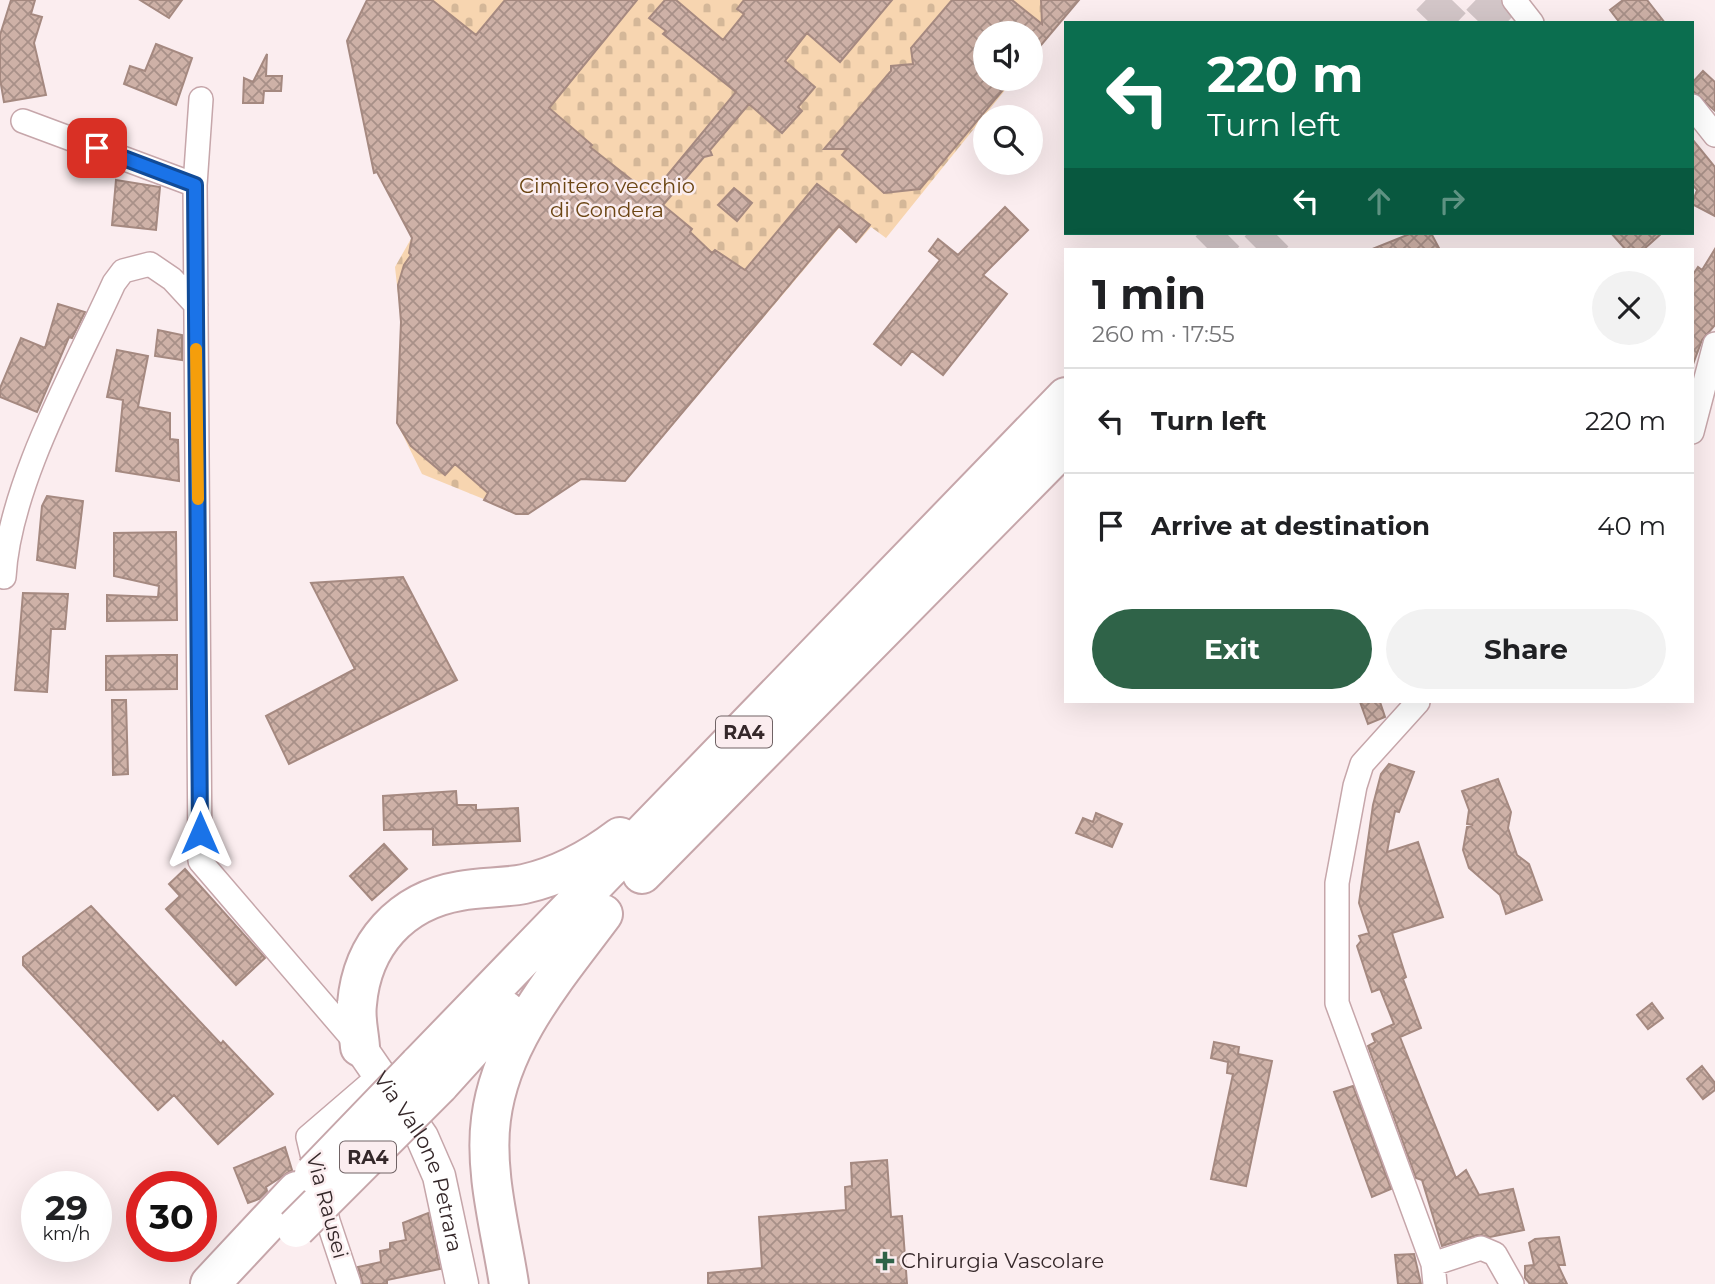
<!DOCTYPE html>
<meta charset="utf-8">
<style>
body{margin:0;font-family:Montserrat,sans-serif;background:#f2f2f2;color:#202124;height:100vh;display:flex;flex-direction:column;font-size:26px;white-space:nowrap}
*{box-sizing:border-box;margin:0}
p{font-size:23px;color:#757577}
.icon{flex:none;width:38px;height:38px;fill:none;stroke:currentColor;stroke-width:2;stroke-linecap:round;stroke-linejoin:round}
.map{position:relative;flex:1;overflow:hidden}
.panel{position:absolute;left:1064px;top:248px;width:630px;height:455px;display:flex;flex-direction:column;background:#fff;border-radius:0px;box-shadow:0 7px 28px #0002}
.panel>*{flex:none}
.hud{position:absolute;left:1064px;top:21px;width:630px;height:214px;border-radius:0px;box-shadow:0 7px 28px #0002;background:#0b6e4f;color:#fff;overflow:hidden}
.controls{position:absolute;left:973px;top:21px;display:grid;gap:14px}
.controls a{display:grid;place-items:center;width:70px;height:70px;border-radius:50%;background:#fff;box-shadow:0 7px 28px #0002;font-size:35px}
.speed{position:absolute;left:21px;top:1171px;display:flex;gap:14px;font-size:35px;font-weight:700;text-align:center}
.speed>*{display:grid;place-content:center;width:91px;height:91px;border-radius:50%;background:#fff;box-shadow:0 7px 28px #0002;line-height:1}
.speed small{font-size:18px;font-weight:400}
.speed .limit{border:10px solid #d22;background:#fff;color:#111}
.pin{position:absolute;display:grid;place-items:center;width:60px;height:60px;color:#fff;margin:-30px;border-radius:14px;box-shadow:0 4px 10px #0006}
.me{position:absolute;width:77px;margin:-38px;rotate:0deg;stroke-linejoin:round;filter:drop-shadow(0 0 5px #0008)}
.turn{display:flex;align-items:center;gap:24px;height:147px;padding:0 28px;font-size:32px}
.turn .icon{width:91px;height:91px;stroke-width:2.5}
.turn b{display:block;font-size:49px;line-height:60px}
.lanes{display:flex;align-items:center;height:66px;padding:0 28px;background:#0003;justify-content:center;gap:35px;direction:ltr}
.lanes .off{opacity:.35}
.round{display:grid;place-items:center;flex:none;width:74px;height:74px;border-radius:37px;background:#f2f2f2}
.headline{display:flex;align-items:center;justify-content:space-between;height:119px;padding:0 28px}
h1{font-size:42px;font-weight:700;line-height:52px}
.button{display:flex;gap:14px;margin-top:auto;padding:14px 28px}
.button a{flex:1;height:80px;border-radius:42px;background:#2f6348;color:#fff;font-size:28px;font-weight:700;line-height:80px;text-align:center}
.button a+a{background:#f2f2f2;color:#202124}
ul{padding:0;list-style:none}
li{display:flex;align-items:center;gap:21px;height:105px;padding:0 28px;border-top:2px solid #e0e0e0}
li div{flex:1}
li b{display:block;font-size:26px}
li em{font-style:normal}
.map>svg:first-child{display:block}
.cemetery{fill:url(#cemetery-stones)}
.building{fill:url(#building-cross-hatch);stroke:#a58980;stroke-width:2}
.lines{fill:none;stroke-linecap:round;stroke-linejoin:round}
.highway-tunnel{stroke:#d3c6c8;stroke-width:38;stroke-dasharray:38 19;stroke-linecap:butt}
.street-casing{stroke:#c6a6aa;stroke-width:26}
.secondary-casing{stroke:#c6a6aa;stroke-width:35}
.highway-casing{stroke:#c6a6aa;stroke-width:42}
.street{stroke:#fff;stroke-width:23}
.secondary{stroke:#fff;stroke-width:32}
.highway{stroke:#fff;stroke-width:38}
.highway-bridge-casing{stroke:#c6a6aa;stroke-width:42;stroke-linecap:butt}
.highway-bridge{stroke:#fff;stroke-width:38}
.route-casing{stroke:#114b97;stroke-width:18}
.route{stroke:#1a73e8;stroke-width:12}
.slow{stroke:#f59e0b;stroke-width:12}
.poi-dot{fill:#2f6348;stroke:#fbedef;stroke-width:2.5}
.labels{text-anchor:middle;stroke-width:5;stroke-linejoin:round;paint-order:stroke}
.shield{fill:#fbedef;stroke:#706365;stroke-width:2}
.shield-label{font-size:19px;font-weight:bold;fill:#35282a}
.park-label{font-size:21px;fill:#6b4513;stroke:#fbedef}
.street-label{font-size:21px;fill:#35282a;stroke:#fbedef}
.poi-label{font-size:21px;fill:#35282a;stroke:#fbedef;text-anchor:start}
</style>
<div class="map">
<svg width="1715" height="1284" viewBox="0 0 1715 1284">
<defs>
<pattern id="cemetery-stones" width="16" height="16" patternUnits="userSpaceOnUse" patternTransform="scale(1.75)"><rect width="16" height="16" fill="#f7d5b0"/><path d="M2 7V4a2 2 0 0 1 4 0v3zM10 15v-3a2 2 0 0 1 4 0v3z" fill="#d4b798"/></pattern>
<pattern id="building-cross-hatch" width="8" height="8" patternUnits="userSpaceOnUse" patternTransform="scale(1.75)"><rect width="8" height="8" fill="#ceb1a7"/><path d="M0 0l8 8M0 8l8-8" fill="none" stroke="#a89088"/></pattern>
</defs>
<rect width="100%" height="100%" fill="#fbedef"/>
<path class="cemetery" d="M 367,0 L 1079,0 L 1031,58 L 1031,33 L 985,33 L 985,79 L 1014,79 L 886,238 L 871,227 L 857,243 L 839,228 L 628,478 L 618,481 L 583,479 L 523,515 L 422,474 L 397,423 L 401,322 L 395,267 L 412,237 L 373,166 L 347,41 Z"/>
<path class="building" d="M 11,0 L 35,0 L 31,14 L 42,17 L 34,43 L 46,95 L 4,102 L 0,79 L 0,35 Z
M 140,0 L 182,0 L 169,18 Z
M 367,0 L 432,0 L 476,35 L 505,0 L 637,0 L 549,108 L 592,145 L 590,147 L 651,195 L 736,92 L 663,34 L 666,31 L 649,18 L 665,0 L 676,0 L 723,40 L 744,14 L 737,9 L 744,0 L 892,0 L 840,62 L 807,33 L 785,61 L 815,87 L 798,107 L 802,111 L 782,133 L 749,104 L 710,150 L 712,155 L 704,157 L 663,205 L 692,229 L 690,232 L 712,253 L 715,250 L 745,270 L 817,184 L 870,225 L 856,242 L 839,226 L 832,234 L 625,481 L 581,479 L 528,514 L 516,514 L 484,500 L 488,493 L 455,464 L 445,475 L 411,446 L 397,423 L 401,322 L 398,285 L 404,265 L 411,255 L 409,253 L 412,238 L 377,172 L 374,173 L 347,41 Z
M 952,0 L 1012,0 L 1042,24 L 1041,0 L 1079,0 L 1031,57 L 1031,33 L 985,33 L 985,79 L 1012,79 L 920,189 L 884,193 L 842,155 L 847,149 L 824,149 L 891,71 L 891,66 L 913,64 L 911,48 Z
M 1623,0 L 1647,0 L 1665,23 L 1620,23 L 1610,10 Z
M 156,44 L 192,58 L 176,105 L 124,84 L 130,66 L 145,71 Z
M 267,54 L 266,76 L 282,76 L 281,91 L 264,91 L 263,103 L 243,103 L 244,78 L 253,82 Z
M 1703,71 L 1715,82 L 1715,111 L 1692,90 L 1692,83 Z
M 1692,139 L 1715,167 L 1715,216 L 1692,204 L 1697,190 L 1692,184 Z
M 116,180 L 160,187 L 156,230 L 112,225 Z
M 734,188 L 752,203 L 737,221 L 718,205 Z
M 1005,207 L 1028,230 L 983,275 L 1007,294 L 943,375 L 912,351 L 901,365 L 874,344 L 940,260 L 929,251 L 938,239 L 958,255 Z
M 1412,233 L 1431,233 L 1440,250 L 1370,250 Z
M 1611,233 L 1662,233 L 1643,250 L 1626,250 Z
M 1715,249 L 1715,325 L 1702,340 L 1692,367 L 1692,276 L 1698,267 L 1702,270 Z
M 58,304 L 85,312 L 72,338 L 69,337 L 37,412 L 0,397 L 0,388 L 21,338 L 45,348 Z
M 158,330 L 182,335 L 182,360 L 155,356 Z
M 117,350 L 148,356 L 138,407 L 170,413 L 170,439 L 178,440 L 179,481 L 116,471 L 123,400 L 107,397 Z
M 47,496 L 83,501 L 75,568 L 37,560 L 42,506 Z
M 176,532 L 177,620 L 107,621 L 107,595 L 158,597 L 159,586 L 114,576 L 114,533 Z
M 403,577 L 457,680 L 289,764 L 266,716 L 355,669 L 311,583 Z
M 23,593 L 68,594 L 65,629 L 51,629 L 47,692 L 15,690 Z
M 162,655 L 177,655 L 177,689 L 106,690 L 106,656 Z
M 112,700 L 126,700 L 128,774 L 113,775 Z
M 1360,702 L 1380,702 L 1385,717 L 1368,724 Z
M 1389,764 L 1414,772 L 1399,812 L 1395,811 L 1387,852 L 1418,842 L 1443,917 L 1392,933 L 1406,977 L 1403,979 L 1421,1028 L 1400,1037 L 1456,1178 L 1466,1170 L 1479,1195 L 1513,1189 L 1524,1230 L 1490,1237 L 1477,1235 L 1442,1246 L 1422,1180 L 1416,1178 L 1368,1046 L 1375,1042 L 1372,1034 L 1394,1024 L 1380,989 L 1372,992 L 1357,946 L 1361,941 L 1359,936 L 1369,933 L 1359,903 L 1373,805 L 1381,774 Z
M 1498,779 L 1511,812 L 1508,828 L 1517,855 L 1529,864 L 1542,900 L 1506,914 L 1500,895 L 1469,868 L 1463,850 L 1467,827 L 1473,825 L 1467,824 L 1469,810 L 1462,791 Z
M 456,791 L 457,805 L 476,805 L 476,810 L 518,808 L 520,841 L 433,845 L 433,829 L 384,830 L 383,796 Z
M 1096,813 L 1122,824 L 1112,847 L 1076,833 L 1083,818 L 1093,822 Z
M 384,844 L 407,869 L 372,900 L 350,876 Z
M 185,869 L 265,958 L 236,985 L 166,909 L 180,896 L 169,884 Z
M 91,906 L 221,1044 L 223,1041 L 273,1094 L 218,1144 L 174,1095 L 158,1110 L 23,965 L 23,957 Z
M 1652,1003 L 1663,1018 L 1648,1029 L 1637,1015 Z
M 1214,1042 L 1239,1047 L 1238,1054 L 1272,1061 L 1246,1186 L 1211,1179 L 1233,1074 L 1227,1073 L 1228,1062 L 1211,1058 Z
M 1702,1066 L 1715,1083 L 1715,1090 L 1703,1099 L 1687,1079 Z
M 1353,1086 L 1391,1189 L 1372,1197 L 1334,1092 Z
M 285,1147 L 292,1170 L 266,1187 L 267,1191 L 259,1199 L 248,1203 L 234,1168 Z
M 887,1160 L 891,1217 L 902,1216 L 907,1284 L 708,1284 L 708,1273 L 762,1268 L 759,1217 L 846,1210 L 845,1187 L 852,1186 L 851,1163 Z
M 428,1213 L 440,1269 L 387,1280 L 387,1284 L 363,1284 L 358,1267 L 381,1262 L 380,1251 L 390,1249 L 390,1243 L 406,1240 L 403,1223 Z
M 1559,1237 L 1565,1265 L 1558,1265 L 1567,1284 L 1530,1284 L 1525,1278 L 1525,1266 L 1534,1265 L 1529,1243 L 1535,1239 Z
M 1414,1254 L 1421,1284 L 1398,1284 L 1395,1255 Z"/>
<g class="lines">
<path class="highway-tunnel" d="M 1430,23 L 1452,0
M 1480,23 L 1502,0
M 1209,250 L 1226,233
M 1258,250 L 1275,233"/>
<g class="street-casing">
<path id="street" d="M 1514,0 L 1532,23
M 201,99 L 195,185 L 200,861 L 358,1045
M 1692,106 L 1715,135
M 23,121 L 195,185
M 1692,432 L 1715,344
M 4,577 C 9,485 75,369 114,283 L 123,271 L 150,264 L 172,279 L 196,305
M 1418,702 L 1362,764 L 1355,786 L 1337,883 L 1337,1003 L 1433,1264 L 1435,1284
M 1433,1264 L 1481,1248 L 1495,1254 L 1512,1284
M 349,1284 L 328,1221 L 308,1137 L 379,1076"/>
</g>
<g class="secondary-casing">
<g id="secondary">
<path id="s1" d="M 360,1047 L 422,1137 L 439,1176 L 462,1284"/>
</g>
</g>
<g class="highway-casing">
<path id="highway" d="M 642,874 L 1066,444
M 360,1047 C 359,1033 355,1018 357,1004 C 362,944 401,901 460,891 C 481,887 504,888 524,884 C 560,876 591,859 620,837
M 419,1065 L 1066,397
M 439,1085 L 506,1011
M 210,1284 L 297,1191
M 509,1284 C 501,1231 484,1172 491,1119 C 501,1039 557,976 603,914"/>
</g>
<use href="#street" class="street"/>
<use href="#secondary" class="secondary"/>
<use href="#highway" class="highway"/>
<g class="highway-bridge-casing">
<path id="highway-bridge" d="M 314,1174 L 419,1065
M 296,1228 L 439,1085"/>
</g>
<use href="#highway-bridge" class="highway-bridge"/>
</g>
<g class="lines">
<g class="route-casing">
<path id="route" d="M 97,148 L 195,185 L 200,833"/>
</g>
<use href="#route" class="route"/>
<path class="slow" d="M 196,349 L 198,499"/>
</g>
<path class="poi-dot" d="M881.5 1250.5h7v7h7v7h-7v7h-7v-7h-7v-7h7z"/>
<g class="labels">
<g class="shield">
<rect x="716" y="716.5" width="56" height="31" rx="5"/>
<rect x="340" y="1141.5" width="56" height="31" rx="5"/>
</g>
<g class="shield-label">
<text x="744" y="739">RA4</text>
<text x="368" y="1164">RA4</text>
</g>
<g class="park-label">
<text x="607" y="193">Cimitero vecchio<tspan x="607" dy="24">di Condera</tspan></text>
</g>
<g class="street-label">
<text dy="7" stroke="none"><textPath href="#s1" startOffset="131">Via Vallone Petrara</textPath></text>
<text transform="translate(327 1206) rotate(75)" y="7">Via Rausei</text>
</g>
<g class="poi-label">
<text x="901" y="1268">Chirurgia Vascolare</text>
</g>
</g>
</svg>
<div class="controls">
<a><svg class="icon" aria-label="sound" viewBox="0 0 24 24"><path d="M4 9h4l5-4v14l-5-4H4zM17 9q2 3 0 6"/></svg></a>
<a><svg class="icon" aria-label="search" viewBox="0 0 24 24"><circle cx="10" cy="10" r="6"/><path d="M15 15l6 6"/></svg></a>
</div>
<div class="speed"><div>29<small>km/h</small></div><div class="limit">30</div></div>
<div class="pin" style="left:97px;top:148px;background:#d93025"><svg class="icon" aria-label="arrive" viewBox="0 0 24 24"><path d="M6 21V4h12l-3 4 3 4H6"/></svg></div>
<svg class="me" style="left:200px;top:833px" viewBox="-20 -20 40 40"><path d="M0-17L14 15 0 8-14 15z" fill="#1a73e8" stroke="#fff" stroke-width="4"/></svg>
<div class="hud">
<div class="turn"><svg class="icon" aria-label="left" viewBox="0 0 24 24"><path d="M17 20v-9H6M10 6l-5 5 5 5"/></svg><div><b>220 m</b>Turn left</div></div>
<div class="lanes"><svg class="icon" aria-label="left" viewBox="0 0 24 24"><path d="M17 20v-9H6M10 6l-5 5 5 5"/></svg><svg class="icon off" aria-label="ahead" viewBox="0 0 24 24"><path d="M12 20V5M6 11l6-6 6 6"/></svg><svg class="icon off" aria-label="right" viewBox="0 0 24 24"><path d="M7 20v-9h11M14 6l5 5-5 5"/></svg></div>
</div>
<section class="panel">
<div class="headline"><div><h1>1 min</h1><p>260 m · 17:55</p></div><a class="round"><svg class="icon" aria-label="close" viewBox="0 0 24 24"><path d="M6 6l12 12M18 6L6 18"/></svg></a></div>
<ul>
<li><svg class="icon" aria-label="left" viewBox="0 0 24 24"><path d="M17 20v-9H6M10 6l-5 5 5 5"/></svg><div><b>Turn left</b></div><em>220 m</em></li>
<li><svg class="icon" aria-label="arrive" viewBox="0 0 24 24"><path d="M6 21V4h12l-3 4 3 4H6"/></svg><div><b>Arrive at destination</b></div><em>40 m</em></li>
</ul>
<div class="button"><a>Exit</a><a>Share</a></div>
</section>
</div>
